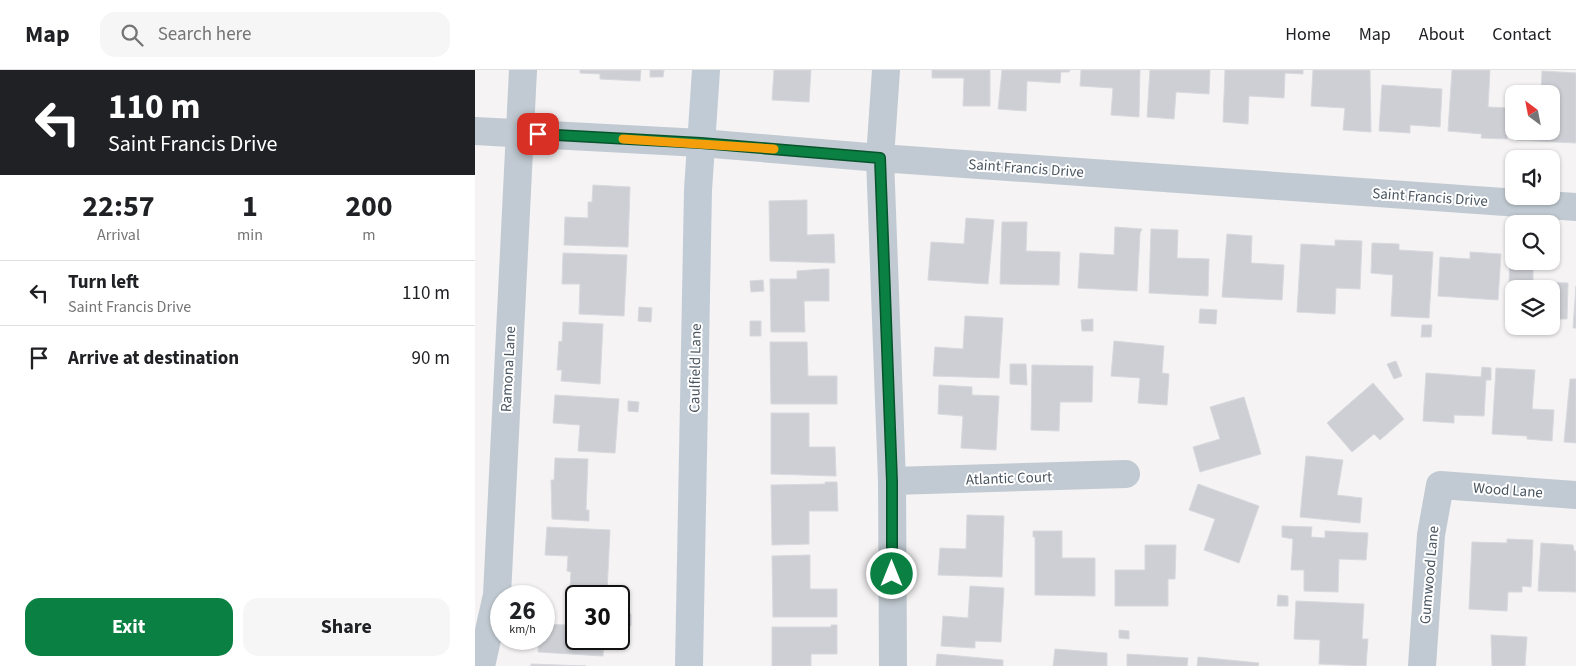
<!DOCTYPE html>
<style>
body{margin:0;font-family:"Source Sans 3",sans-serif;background:#f6f6f6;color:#202124;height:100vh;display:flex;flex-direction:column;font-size:19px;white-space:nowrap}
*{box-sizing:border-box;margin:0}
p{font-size:16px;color:#757577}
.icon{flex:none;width:28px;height:28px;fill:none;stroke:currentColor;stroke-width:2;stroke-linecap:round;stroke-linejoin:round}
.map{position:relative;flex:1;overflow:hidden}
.details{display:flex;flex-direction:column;background:#fff;width:475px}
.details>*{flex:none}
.banner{background:#202124;color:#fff;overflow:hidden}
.needle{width:32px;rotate:328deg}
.tools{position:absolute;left:1030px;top:15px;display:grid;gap:10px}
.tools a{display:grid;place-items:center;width:55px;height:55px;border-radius:10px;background:#fff;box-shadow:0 1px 4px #0004;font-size:25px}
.speed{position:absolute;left:15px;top:515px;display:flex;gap:10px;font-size:25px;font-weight:700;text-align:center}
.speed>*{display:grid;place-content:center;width:65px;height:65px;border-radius:50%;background:#fff;box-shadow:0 1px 4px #0004;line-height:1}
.speed small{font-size:12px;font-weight:400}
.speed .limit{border:2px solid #111;border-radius:8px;background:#fff;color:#111}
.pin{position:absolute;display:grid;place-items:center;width:42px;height:42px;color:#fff;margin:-21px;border-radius:10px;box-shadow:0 2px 8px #0006}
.me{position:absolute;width:55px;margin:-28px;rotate:0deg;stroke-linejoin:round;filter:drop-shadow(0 0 4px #0008)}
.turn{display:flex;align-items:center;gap:18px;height:105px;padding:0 25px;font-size:22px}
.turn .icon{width:65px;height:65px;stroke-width:2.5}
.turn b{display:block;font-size:35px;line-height:42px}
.eta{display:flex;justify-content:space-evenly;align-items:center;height:85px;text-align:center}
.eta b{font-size:30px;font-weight:700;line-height:35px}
.button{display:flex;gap:10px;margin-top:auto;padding:10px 25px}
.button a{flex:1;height:58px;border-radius:15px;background:#0b8043;color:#fff;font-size:20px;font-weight:700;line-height:58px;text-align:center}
.button a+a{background:#f6f6f6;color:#202124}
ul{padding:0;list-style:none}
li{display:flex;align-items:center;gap:15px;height:65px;padding:0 25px;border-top:1px solid #e0e0e0}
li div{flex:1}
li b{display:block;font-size:19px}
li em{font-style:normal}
header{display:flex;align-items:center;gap:30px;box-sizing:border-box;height:70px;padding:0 25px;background:#fff;border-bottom:1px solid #e0e0e0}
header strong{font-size:24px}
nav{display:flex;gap:28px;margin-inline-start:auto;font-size:18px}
.search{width:350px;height:45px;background:#f6f6f6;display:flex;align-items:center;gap:12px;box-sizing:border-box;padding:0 18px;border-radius:15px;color:#757577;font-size:19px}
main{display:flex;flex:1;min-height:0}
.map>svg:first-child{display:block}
.building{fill:#cdcfd5;stroke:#d7d9de}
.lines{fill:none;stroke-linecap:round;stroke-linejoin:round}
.minor{stroke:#c1cad2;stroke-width:28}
.secondary{stroke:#c1cbd6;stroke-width:28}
.route-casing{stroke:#07532c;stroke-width:12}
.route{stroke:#0b8043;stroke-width:9}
.slow{stroke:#f59e0b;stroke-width:9}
.labels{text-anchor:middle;stroke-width:4;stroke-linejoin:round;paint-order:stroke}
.street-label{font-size:15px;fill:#4a5661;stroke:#fff}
</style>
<header>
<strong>Map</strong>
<div class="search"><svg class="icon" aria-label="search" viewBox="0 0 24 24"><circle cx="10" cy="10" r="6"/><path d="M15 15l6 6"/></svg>Search here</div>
<nav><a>Home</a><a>Map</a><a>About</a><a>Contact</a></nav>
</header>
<main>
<section class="details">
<div class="banner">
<div class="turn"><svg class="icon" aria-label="left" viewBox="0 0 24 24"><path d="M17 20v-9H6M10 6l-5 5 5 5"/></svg><div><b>110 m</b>Saint Francis Drive</div></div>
</div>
<div class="eta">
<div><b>22:57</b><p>Arrival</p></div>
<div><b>1</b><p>min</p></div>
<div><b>200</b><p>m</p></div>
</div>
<ul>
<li><svg class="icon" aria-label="left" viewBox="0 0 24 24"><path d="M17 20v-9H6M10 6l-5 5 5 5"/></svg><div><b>Turn left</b><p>Saint Francis Drive</p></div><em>110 m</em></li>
<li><svg class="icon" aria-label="arrive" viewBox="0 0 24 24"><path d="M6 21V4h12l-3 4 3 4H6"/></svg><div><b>Arrive at destination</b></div><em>90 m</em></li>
</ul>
<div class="button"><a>Exit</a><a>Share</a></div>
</section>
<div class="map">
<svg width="1101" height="596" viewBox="0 0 1101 596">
<rect width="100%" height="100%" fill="#f5f3f3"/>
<path class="building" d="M 105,0 L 166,0 L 165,11 L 125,9 L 125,4 L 105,3 Z
M 175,0 L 189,0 L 188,7 L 175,7 Z
M 299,0 L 336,0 L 334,32 L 297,30 Z
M 457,0 L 515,0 L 515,36 L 488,36 L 489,8 L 457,8 Z
M 527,0 L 595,0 L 594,2 L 586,2 L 585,13 L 552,11 L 551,41 L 523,39 Z
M 606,0 L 665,0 L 664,47 L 636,45 L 638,18 L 605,16 Z
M 675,0 L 735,0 L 734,24 L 701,22 L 699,49 L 672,47 Z
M 750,0 L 828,0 L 828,4 L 810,3 L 809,28 L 774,26 L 773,54 L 748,52 Z
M 838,0 L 895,0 L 896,62 L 868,60 L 870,38 L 836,36 Z
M 977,0 L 1015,0 L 1013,37 L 1034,38 L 1032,69 L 1006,68 L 1007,64 L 973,61 Z
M 1067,1 L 1101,3 L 1101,73 L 1041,70 L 1041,61 L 1076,61 L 1076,24 L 1066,24 Z
M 907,15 L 967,19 L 965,57 L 935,55 L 935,63 L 904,61 Z
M 118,115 L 155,117 L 153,177 L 89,175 L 90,147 L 113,148 L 113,132 L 117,132 Z
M 332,130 L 332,165 L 359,164 L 360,193 L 295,191 L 294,131 Z
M 491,148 L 519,150 L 513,214 L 453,210 L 456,172 L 489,174 Z
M 527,152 L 552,152 L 551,181 L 585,182 L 584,215 L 525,214 Z
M 640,157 L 667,159 L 665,163 L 662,221 L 603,218 L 605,183 L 639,185 Z
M 676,159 L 703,160 L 702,188 L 734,189 L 733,226 L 674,223 Z
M 752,164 L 777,166 L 776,193 L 809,195 L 807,230 L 747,227 Z
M 860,170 L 887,171 L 885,219 L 861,218 L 860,244 L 822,242 L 826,174 L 860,176 Z
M 897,173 L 924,174 L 924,180 L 958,182 L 954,248 L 916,246 L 918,205 L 896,203 Z
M 1035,181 L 1039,182 L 1039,191 L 1058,191 L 1058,212 L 1093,213 L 1092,249 L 1076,249 L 1076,219 L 1039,219 L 1039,248 L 1033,248 Z
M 995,182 L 1026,184 L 1023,230 L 963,226 L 965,187 L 995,189 Z
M 88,183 L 152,185 L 149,246 L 104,244 L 105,214 L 87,214 Z
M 348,199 L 354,199 L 354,231 L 329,231 L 330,262 L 296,262 L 295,209 L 322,209 L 322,201 Z
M 288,210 L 289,221 L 276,222 L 275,211 Z
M 1101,216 L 1101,258 L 1098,258 Z
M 164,237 L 177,238 L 176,252 L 163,251 Z
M 725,239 L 742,240 L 741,254 L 724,253 Z
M 490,246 L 528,248 L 524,308 L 458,306 L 460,277 L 488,279 Z
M 618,249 L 618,261 L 607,261 L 606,250 Z
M 275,251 L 286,251 L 286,266 L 275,266 Z
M 88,252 L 128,254 L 125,314 L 86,311 L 87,300 L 82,300 L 84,271 L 87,272 Z
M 947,255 L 957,255 L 956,267 L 946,267 Z
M 639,271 L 689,276 L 687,303 L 694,304 L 692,335 L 663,333 L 665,308 L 636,306 Z
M 295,272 L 332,272 L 333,306 L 362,306 L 362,334 L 296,334 Z
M 921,291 L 927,306 L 919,309 L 912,294 Z
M 535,294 L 551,294 L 552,315 L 535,314 Z
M 557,295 L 618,296 L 617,332 L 585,332 L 584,361 L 556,360 Z
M 1007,297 L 1016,298 L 1016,310 L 1011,310 L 1009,346 L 979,345 L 979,353 L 948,351 L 951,303 L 1006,307 Z
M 1021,298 L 1060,300 L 1057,339 L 1079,340 L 1077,371 L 1052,369 L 1052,366 L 1017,364 Z
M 1095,309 L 1101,309 L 1101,373 L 1089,372 Z
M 898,313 L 929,349 L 905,370 L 899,364 L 877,382 L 852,353 Z
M 464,315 L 497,317 L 497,325 L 524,326 L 521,380 L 486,378 L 488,346 L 463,344 Z
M 80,325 L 144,329 L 140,383 L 103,381 L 105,355 L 78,353 Z
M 769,327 L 786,384 L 725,402 L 718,377 L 745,369 L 735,337 Z
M 153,331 L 164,332 L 163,342 L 153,341 Z
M 296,343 L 334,343 L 334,377 L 360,377 L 361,406 L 296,404 Z
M 831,386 L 868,390 L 862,425 L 887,428 L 885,453 L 825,447 Z
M 80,388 L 113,389 L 111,440 L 114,440 L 114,451 L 77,449 L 76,410 L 79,410 Z
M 350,412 L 362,412 L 363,441 L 334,441 L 334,474 L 297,475 L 296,415 L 350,414 Z
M 723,414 L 784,436 L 764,493 L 729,480 L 740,449 L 714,440 Z
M 492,445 L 529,446 L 527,507 L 463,505 L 465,478 L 491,479 Z
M 807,456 L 837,457 L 836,467 L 850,468 L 850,461 L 893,463 L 891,490 L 864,489 L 863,522 L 829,521 L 829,500 L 816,500 L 818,469 L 807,467 Z
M 72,457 L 135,460 L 132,522 L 95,519 L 96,502 L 92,501 L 93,486 L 70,485 Z
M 558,461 L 587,461 L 587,488 L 620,488 L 620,526 L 560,525 L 560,467 L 558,467 Z
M 1032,469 L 1058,470 L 1056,517 L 1047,516 L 1047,522 L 1033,522 L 1032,541 L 994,539 L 997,472 L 1032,473 Z
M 1066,473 L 1098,475 L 1099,481 L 1101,481 L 1101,522 L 1063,521 Z
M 670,475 L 701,475 L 700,509 L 693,509 L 693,536 L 640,536 L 640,500 L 670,500 Z
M 335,485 L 335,519 L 362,519 L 362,547 L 298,547 L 297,486 Z
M 495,516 L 529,518 L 526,572 L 500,571 L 500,578 L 466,576 L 468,546 L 493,548 Z
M 803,525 L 813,526 L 813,536 L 802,536 Z
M 94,529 L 101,530 L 101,569 L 129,569 L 128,586 L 63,582 L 64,569 L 69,569 L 69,554 L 90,555 Z
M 821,531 L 889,534 L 887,569 L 893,569 L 891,596 L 844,594 L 845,570 L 819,569 Z
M 144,543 L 156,544 L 156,556 L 144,555 Z
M 356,555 L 362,555 L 362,584 L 336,584 L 336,596 L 297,596 L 297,557 L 356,557 Z
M 644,560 L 654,561 L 654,569 L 644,568 Z
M 1016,565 L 1052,567 L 1050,596 L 1017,596 Z
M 580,579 L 632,583 L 632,596 L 578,596 Z
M 462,584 L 528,590 L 528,596 L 461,596 Z
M 652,584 L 713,588 L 712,596 L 652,596 Z
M 723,587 L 784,593 L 783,596 L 722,596 Z
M 56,594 L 111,596 L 56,596 Z"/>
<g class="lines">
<path class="minor" d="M 411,0 L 405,88 L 417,411 L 418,596
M 0,61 L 226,73 L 405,88 L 1101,137
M 417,411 L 651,404
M 6,596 L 22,525 L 48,0
M 947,596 L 956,465 L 965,415 L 1101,425"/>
<path class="secondary" d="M 214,596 L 223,120 L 231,0"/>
</g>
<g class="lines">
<g class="route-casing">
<path id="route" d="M 63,64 L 226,73 L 405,88 L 417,412 L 417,504"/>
</g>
<use href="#route" class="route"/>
<path class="slow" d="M 148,69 L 299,79"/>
</g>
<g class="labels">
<g class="street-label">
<text transform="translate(551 98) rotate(4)" y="5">Saint Francis Drive</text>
<text transform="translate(955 127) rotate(4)" y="5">Saint Francis Drive</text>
<text transform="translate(220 298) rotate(-89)" y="5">Caulfield Lane</text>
<text transform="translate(33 299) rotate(-87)" y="5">Ramona Lane</text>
<text transform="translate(534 408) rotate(-2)" y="5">Atlantic Court</text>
<text transform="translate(1033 420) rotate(4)" y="5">Wood Lane</text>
<text transform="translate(954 505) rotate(-85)" y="5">Gumwood Lane</text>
</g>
</g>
</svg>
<div class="tools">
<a><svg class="needle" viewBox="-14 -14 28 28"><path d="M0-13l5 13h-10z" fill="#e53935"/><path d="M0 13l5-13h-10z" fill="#757577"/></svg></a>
<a><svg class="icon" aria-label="sound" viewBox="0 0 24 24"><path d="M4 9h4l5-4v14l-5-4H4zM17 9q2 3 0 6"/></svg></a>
<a><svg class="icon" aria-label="search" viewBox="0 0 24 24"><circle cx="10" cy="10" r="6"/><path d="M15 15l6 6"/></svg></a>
<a><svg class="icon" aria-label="layers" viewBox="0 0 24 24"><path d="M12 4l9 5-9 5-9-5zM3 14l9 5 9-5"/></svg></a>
</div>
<div class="speed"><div>26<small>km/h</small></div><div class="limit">30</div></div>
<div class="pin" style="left:63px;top:64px;background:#d93025"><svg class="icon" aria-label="arrive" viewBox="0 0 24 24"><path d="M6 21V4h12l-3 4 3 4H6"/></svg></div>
<svg class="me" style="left:417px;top:504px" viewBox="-20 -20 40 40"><circle r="17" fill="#0b8043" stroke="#fff" stroke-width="3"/><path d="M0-11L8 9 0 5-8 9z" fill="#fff"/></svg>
</div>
</main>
